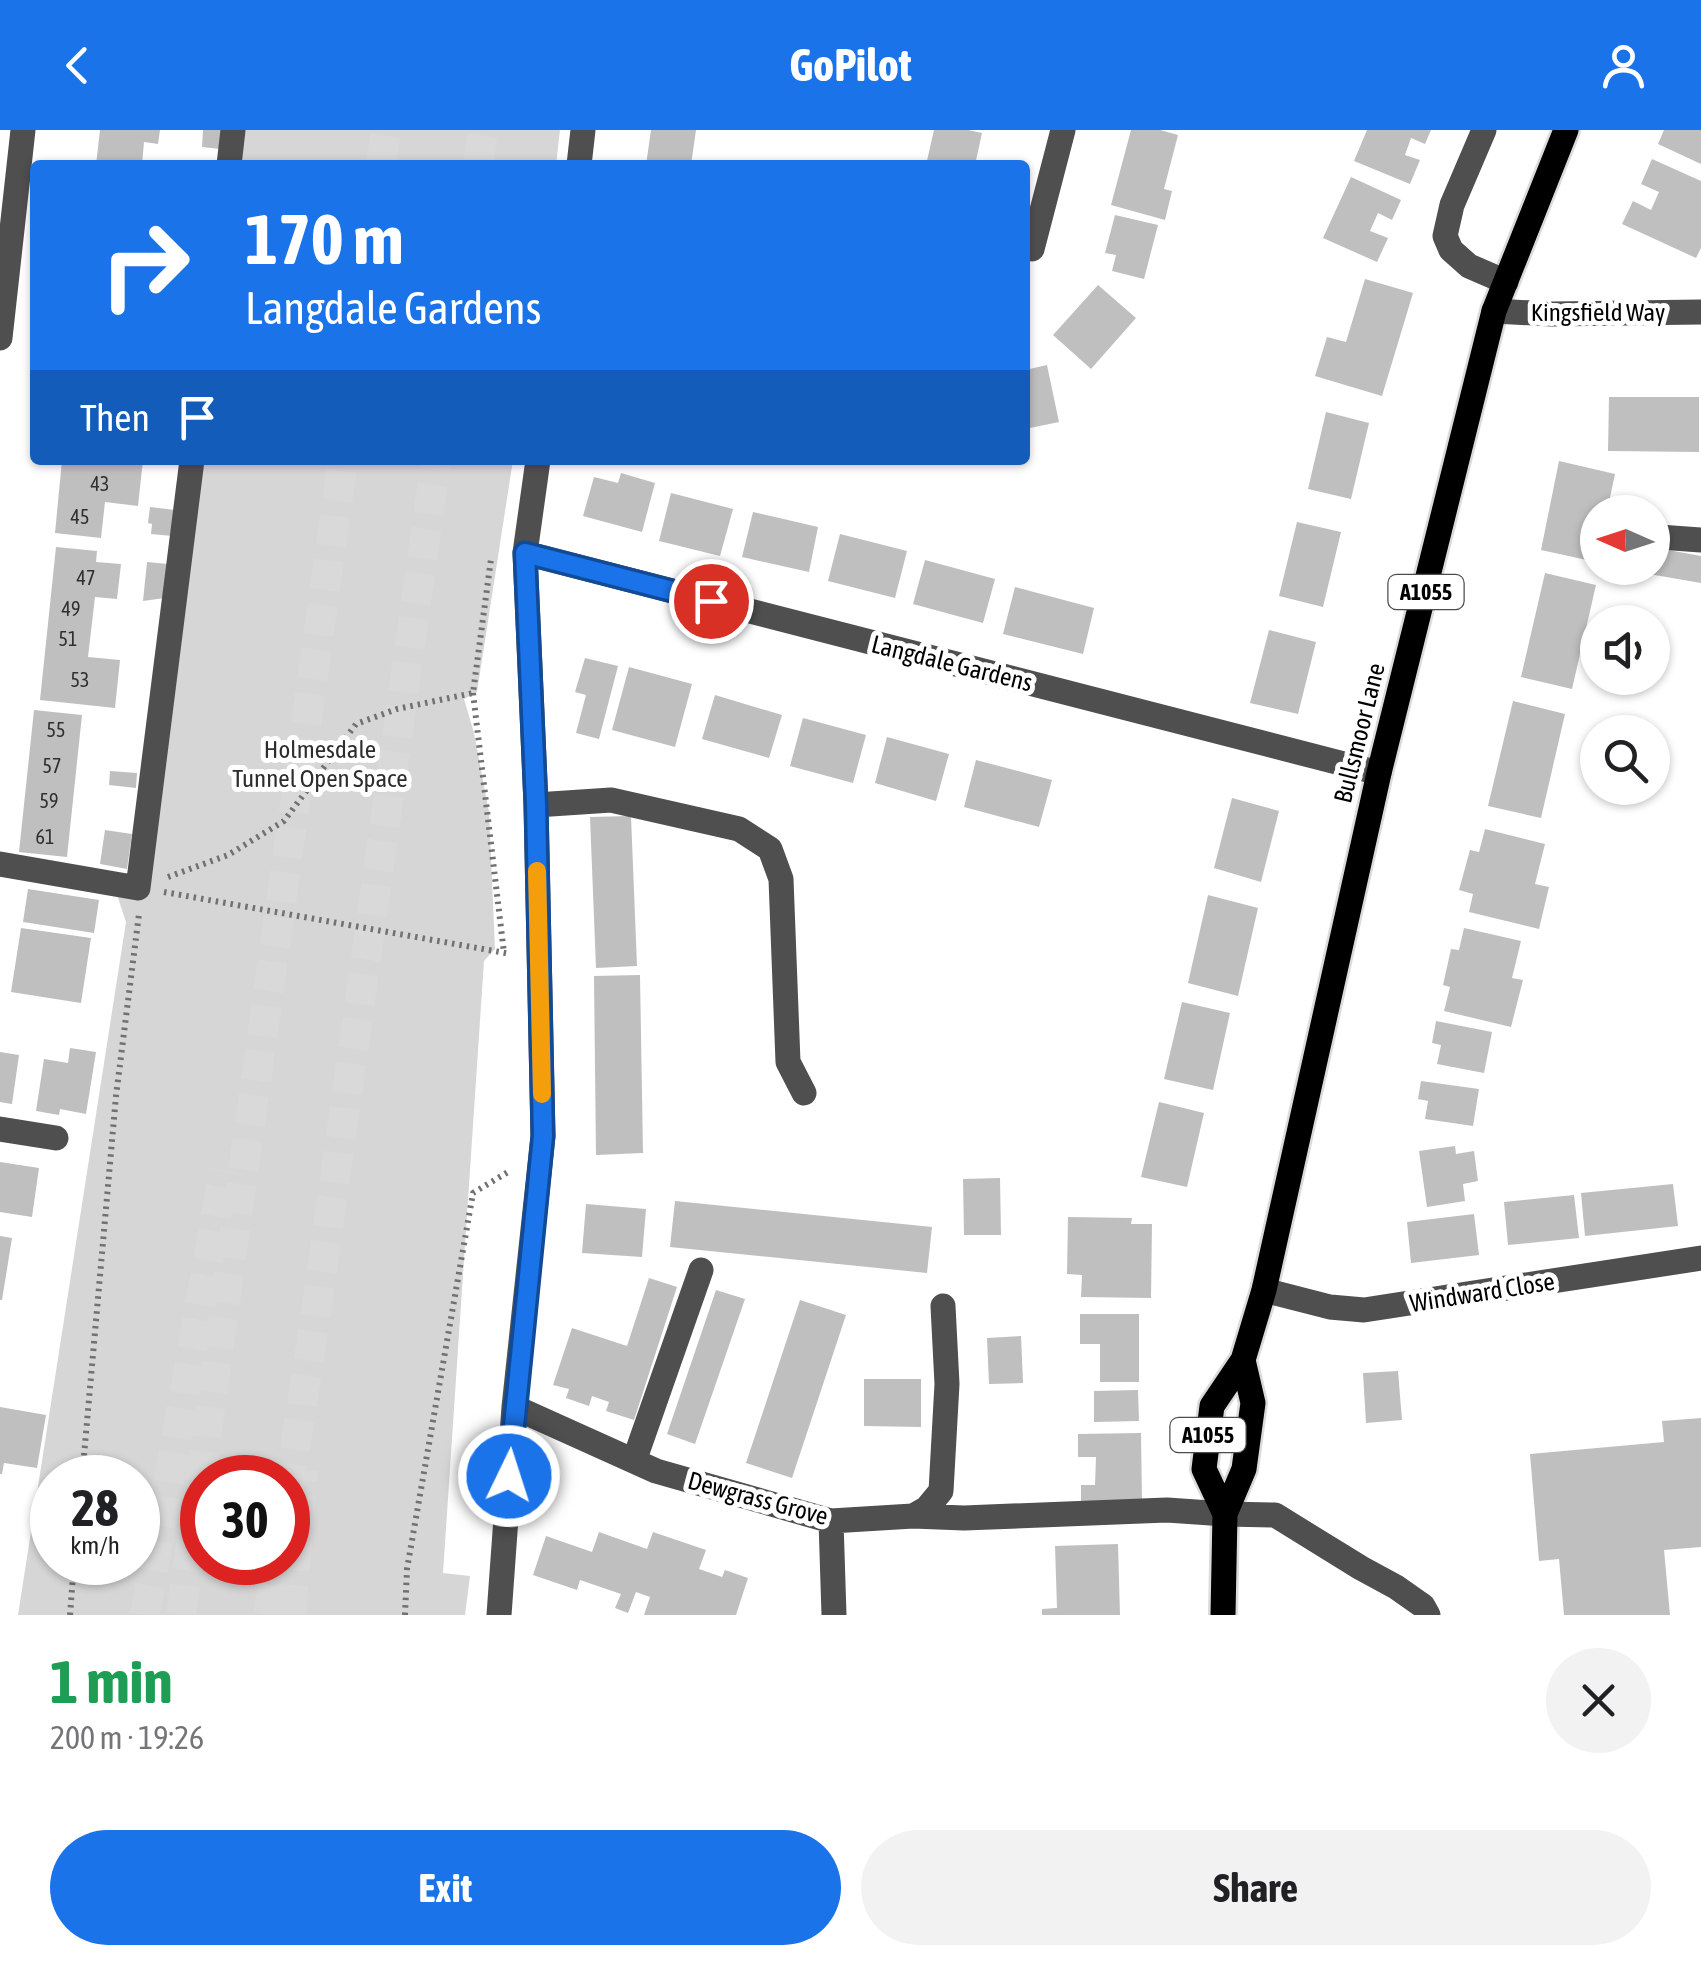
<!DOCTYPE html>
<meta charset="utf-8">
<style>
body{margin:0;font-family:"Asap Condensed",sans-serif;background:#f2f2f2;color:#202124;height:100vh;display:flex;flex-direction:column;font-size:38px;white-space:nowrap}
*{box-sizing:border-box;margin:0}
p{font-size:32px;color:#757577}
.icon{flex:none;width:55px;height:55px;fill:none;stroke:currentColor;stroke-width:2;stroke-linecap:round;stroke-linejoin:round}
.map{position:relative;height:1485px;overflow:hidden}
.details{display:flex;flex-direction:column;background:#fff;flex:1}
.details>*{flex:none}
.top-card{position:absolute;left:30px;top:30px;width:1000px;height:305px;border-radius:10px;box-shadow:0 2px 8px #0004;background:#1a73e8;color:#fff;overflow:hidden}
.needle{width:65px;rotate:273deg}
.fabs{position:absolute;left:1580px;top:365px;display:grid;gap:20px}
.fabs a{display:grid;place-items:center;width:90px;height:90px;border-radius:50%;background:#fff;box-shadow:0 2px 8px #0004;font-size:50px}
.speed{position:absolute;left:30px;top:1325px;display:flex;gap:20px;font-size:50px;font-weight:700;text-align:center}
.speed>*{display:grid;place-content:center;width:130px;height:130px;border-radius:50%;background:#fff;box-shadow:0 2px 8px #0004;line-height:1}
.speed small{font-size:25px;font-weight:400}
.speed .limit{border:15px solid #d22;background:#fff;color:#111}
.pin{position:absolute;display:grid;place-items:center;width:85px;height:85px;color:#fff;margin:-42px;border:5px solid #fff;border-radius:50%;box-shadow:0 2px 10px #0007}
.me{position:absolute;width:110px;margin:-55px;rotate:4deg;stroke-linejoin:round;filter:drop-shadow(0 0 8px #0008)}
.turn{display:flex;align-items:center;gap:35px;height:210px;padding:0 50px;font-size:45px}
.turn .icon{width:130px;height:130px;stroke-width:2.5}
.turn b{display:block;font-size:70px;line-height:85px}
.then{display:flex;align-items:center;height:95px;padding:0 50px;background:#0003;gap:20px;font-size:38px}
.round{display:grid;place-items:center;flex:none;width:105px;height:105px;border-radius:52px;background:#f2f2f2}
.summary{display:flex;align-items:center;justify-content:space-between;height:170px;padding:0 50px}
h1{font-size:60px;font-weight:700;line-height:75px;color:#1e9e55}
.cta{display:flex;gap:20px;margin-top:auto;padding:20px 50px}
.cta a{flex:1;height:115px;border-radius:60px;background:#1a73e8;color:#fff;font-size:40px;font-weight:700;line-height:115px;text-align:center}
.cta a+a{background:#f2f2f2;color:#202124}
header{display:flex;justify-content:space-between;align-items:center;height:130px;padding:0 50px;background:#1a73e8;color:#fff;font-size:45px;font-weight:700}
.map>svg:first-child{display:block}
.green{fill:#d6d6d6;fill-rule:evenodd}
.building{fill:#bfbfbf}
.lines{fill:none;stroke-linecap:round;stroke-linejoin:round}
.highway-tunnel{stroke:#d9d9d9;stroke-width:30;stroke-dasharray:30 15;stroke-linecap:butt}
.major-casing{stroke:#dbdbdb;stroke-width:30}
.path{stroke:#717171;stroke-width:6;stroke-dasharray:2.5 5;stroke-linecap:butt}
.minor{stroke:#4f4f4f;stroke-width:25}
.major{stroke:#000;stroke-width:25}
.route-casing{stroke:#114b97;stroke-width:25}
.route{stroke:#1a73e8;stroke-width:18}
.slow{stroke:#f59e0b;stroke-width:18}
.labels{text-anchor:middle;stroke-width:10;stroke-linejoin:round;paint-order:stroke}
.number-label{font-size:20px;fill:#303030}
.shield{fill:#fff;stroke:#4c4c4c;stroke-width:2.5}
.shield-label{font-size:22px;font-weight:bold;fill:#000}
.street-label{font-size:25px;fill:#000;stroke:#fff}
.park-label{font-size:25px;fill:#2d2d2d;stroke:#fff}
</style>
<header><svg class="icon" aria-label="back" viewBox="0 0 24 24"><path d="M15 5l-7 7 7 7"/></svg>GoPilot<svg class="icon" aria-label="person" viewBox="0 0 24 24"><circle cx="12" cy="8" r="4"/><path d="M4 21q1-7 8-7t8 7"/></svg></header>
<div class="map">
<svg width="1701" height="1485" viewBox="0 0 1701 1485">
<rect width="100%" height="100%" fill="#fff"/>
<path class="green" d="M 239,0 L 560,0 L 556,35 L 235,35 Z
M 199,330 L 513,330 L 477,562 L 464,569 L 474,603 L 489,682 L 495,819 L 484,831 L 443,1443 L 470,1446 L 465,1485 L 18,1485 L 126,792 L 117,765 L 146,768 ZM 52,1348 L 138,1348 L 138,1432 L 52,1432 ZM 202,1348 L 288,1348 L 288,1432 L 202,1432 Z"/>
<path class="building" d="M 100,0 L 160,0 L 158,14 L 144,12 L 142,35 L 96,35 Z
M 203,0 L 222,0 L 220,19 L 202,17 Z
M 651,0 L 696,0 L 691,35 L 646,35 Z
M 934,0 L 968,0 L 982,3 L 975,35 L 926,35 Z
M 1131,0 L 1160,0 L 1178,5 L 1164,59 L 1172,61 L 1165,90 L 1111,75 Z
M 1367,0 L 1431,0 L 1425,14 L 1411,8 L 1405,25 L 1420,30 L 1410,54 L 1354,31 Z
M 1664,0 L 1701,0 L 1701,34 L 1658,14 Z
M 1652,29 L 1701,51 L 1701,118 L 1696,128 L 1622,94 L 1633,71 L 1651,80 L 1659,62 L 1641,54 Z
M 1351,47 L 1401,70 L 1392,90 L 1378,83 L 1370,101 L 1388,108 L 1377,132 L 1323,108 Z
M 1115,85 L 1158,95 L 1144,149 L 1112,141 L 1116,125 L 1105,123 Z
M 1365,149 L 1413,163 L 1382,266 L 1315,246 L 1327,207 L 1346,212 Z
M 1098,155 L 1136,188 L 1091,239 L 1053,205 Z
M 1047,235 L 1059,292 L 1025,299 L 1025,240 Z
M 1609,267 L 1699,267 L 1699,322 L 1608,321 Z
M 1326,282 L 1369,293 L 1351,369 L 1308,359 Z
M 62,330 L 143,330 L 138,376 L 105,372 L 101,408 L 55,403 Z
M 1559,331 L 1615,344 L 1607,382 L 1598,382 L 1596,432 L 1541,420 Z
M 621,343 L 655,353 L 642,402 L 583,386 L 594,347 L 618,353 Z
M 671,363 L 733,379 L 720,426 L 659,411 Z
M 150,377 L 175,380 L 172,406 L 151,404 L 152,394 L 148,393 Z
M 753,382 L 818,397 L 809,442 L 742,427 Z
M 1297,392 L 1341,402 L 1323,477 L 1279,466 Z
M 840,404 L 907,421 L 895,468 L 828,451 Z
M 56,417 L 97,421 L 96,432 L 121,434 L 117,469 L 95,467 L 88,527 L 120,530 L 115,578 L 40,570 Z
M 1652,417 L 1701,426 L 1701,453 L 1643,443 L 1644,438 L 1652,438 Z
M 925,430 L 995,449 L 983,493 L 913,474 Z
M 147,432 L 168,434 L 165,468 L 143,471 Z
M 1545,443 L 1596,455 L 1572,559 L 1521,547 Z
M 1015,457 L 1094,478 L 1083,524 L 1003,504 Z
M 1269,500 L 1316,512 L 1298,584 L 1250,573 Z
M 585,528 L 618,536 L 599,609 L 576,603 L 586,565 L 575,562 Z
M 629,537 L 692,554 L 675,617 L 612,600 Z
M 715,565 L 782,585 L 769,628 L 702,609 Z
M 1513,571 L 1565,584 L 1541,688 L 1488,676 Z
M 34,580 L 82,585 L 67,727 L 19,722 Z
M 803,588 L 866,605 L 853,653 L 790,636 Z
M 887,607 L 949,624 L 936,671 L 875,653 Z
M 976,630 L 1052,650 L 1039,697 L 964,677 Z
M 110,641 L 137,643 L 136,658 L 109,655 Z
M 1232,668 L 1279,681 L 1261,752 L 1214,738 Z
M 631,686 L 637,836 L 596,838 L 590,687 Z
M 1485,699 L 1545,714 L 1535,754 L 1549,757 L 1539,799 L 1469,782 L 1473,764 L 1459,760 L 1470,720 L 1479,722 Z
M 105,700 L 132,704 L 127,739 L 100,734 Z
M 28,759 L 99,770 L 94,803 L 23,792 Z
M 1208,765 L 1258,778 L 1238,866 L 1188,853 Z
M 21,798 L 91,808 L 81,873 L 11,862 Z
M 1464,798 L 1521,811 L 1512,848 L 1523,850 L 1511,897 L 1444,881 L 1450,857 L 1443,855 L 1451,819 L 1459,820 Z
M 640,845 L 643,1023 L 596,1025 L 594,846 Z
M 1182,872 L 1230,883 L 1213,960 L 1164,949 Z
M 1436,891 L 1492,902 L 1484,943 L 1437,934 L 1441,915 L 1432,913 Z
M 70,918 L 96,922 L 86,984 L 60,979 L 59,985 L 36,981 L 44,929 L 68,933 Z
M 0,922 L 19,925 L 12,974 L 0,972 Z
M 1421,951 L 1479,959 L 1473,996 L 1425,989 L 1428,971 L 1418,969 Z
M 1159,972 L 1204,983 L 1187,1057 L 1141,1047 Z
M 1455,1016 L 1456,1024 L 1474,1021 L 1478,1051 L 1463,1054 L 1465,1071 L 1427,1077 L 1419,1021 Z
M 0,1032 L 39,1038 L 32,1087 L 0,1082 Z
M 1000,1048 L 1001,1105 L 964,1105 L 963,1049 Z
M 1673,1054 L 1678,1096 L 1585,1106 L 1581,1063 Z
M 1574,1065 L 1579,1108 L 1508,1115 L 1504,1072 Z
M 675,1071 L 932,1097 L 927,1143 L 670,1117 Z
M 586,1074 L 646,1079 L 642,1127 L 582,1123 Z
M 1474,1084 L 1479,1125 L 1411,1133 L 1407,1092 Z
M 1068,1087 L 1132,1088 L 1131,1094 L 1152,1094 L 1151,1168 L 1081,1167 L 1082,1145 L 1067,1144 Z
M 0,1106 L 12,1108 L 2,1170 L 0,1170 Z
M 649,1148 L 677,1157 L 634,1290 L 606,1281 L 609,1272 L 592,1266 L 589,1276 L 566,1268 L 569,1259 L 553,1255 L 572,1198 L 627,1216 Z
M 716,1160 L 745,1169 L 695,1314 L 667,1304 Z
M 800,1170 L 846,1185 L 792,1348 L 746,1333 Z
M 1080,1184 L 1139,1184 L 1139,1252 L 1100,1252 L 1100,1214 L 1080,1214 Z
M 1021,1206 L 1023,1253 L 989,1254 L 987,1208 Z
M 1398,1241 L 1402,1290 L 1366,1293 L 1363,1243 Z
M 864,1249 L 921,1249 L 921,1297 L 864,1296 Z
M 1138,1260 L 1139,1291 L 1094,1292 L 1094,1261 Z
M 0,1277 L 46,1285 L 37,1338 L 4,1333 L 2,1344 L 0,1344 Z
M 1701,1288 L 1701,1417 L 1664,1420 L 1670,1485 L 1564,1485 L 1559,1429 L 1539,1431 L 1530,1324 L 1664,1312 L 1662,1291 Z
M 1141,1303 L 1142,1374 L 1081,1374 L 1081,1355 L 1095,1355 L 1096,1327 L 1078,1327 L 1078,1304 Z
M 599,1402 L 647,1419 L 653,1402 L 706,1420 L 699,1439 L 722,1447 L 725,1440 L 748,1448 L 736,1485 L 644,1485 L 650,1467 L 636,1462 L 628,1483 L 615,1478 L 621,1464 L 580,1450 L 577,1460 L 533,1445 L 546,1406 L 592,1422 Z
M 1118,1414 L 1120,1485 L 1042,1485 L 1042,1479 L 1057,1478 L 1055,1416 Z"/>
<g class="lines">
<path class="highway-tunnel" d="M 381,35 L 386,0
M 478,35 L 483,0
M 288,1364 L 316,1183 L 436,330
M 145,1485 L 224,1041
M 181,1485 L 343,330
M 268,1485 L 277,1432
M 291,1485 L 303,1340"/>
<g class="major-casing">
<path id="major" d="M 1225,1384 L 1204,1339 L 1212,1276 L 1243,1230 L 1264,1160 L 1379,643 L 1494,181 L 1566,0
M 1223,1485 L 1225,1384 L 1244,1339 L 1253,1273 L 1243,1230"/>
</g>
<path class="path" d="M 473,563 L 504,823
M 168,747 L 228,725 L 284,691 L 356,594 L 397,579 L 473,563 L 491,429
M 164,762 L 511,824
M 82,1348 L 116,966 L 139,784
M 70,1485 L 74,1432
M 405,1485 L 407,1439 L 473,1063 L 508,1042"/>
<path class="minor" d="M 1484,0 L 1452,75 L 1445,106 L 1451,120 L 1469,136 L 1506,152
M 229,35 L 233,0
M 579,35 L 583,0
M 1032,119 L 1063,0
M 1494,181 L 1552,184 L 1701,182
M 0,208 L 23,0
M 1659,407 L 1701,410
M 525,423 L 1379,643
M 536,675 L 611,670 L 739,699 L 770,719 L 781,749 L 788,932 L 804,963
M 0,734 L 138,758 L 192,330
M 0,999 L 56,1008
M 1264,1160 L 1330,1177 L 1364,1180 L 1701,1128
M 514,1277 L 656,1341 L 831,1391 L 913,1386 L 927,1378 L 941,1361 L 947,1254 L 943,1176
M 634,1331 L 701,1140
M 913,1386 L 964,1388 L 1167,1380 L 1225,1384 L 1275,1385 L 1361,1438 L 1396,1457 L 1423,1476 L 1428,1485
M 831,1391 L 834,1485
M 499,1485 L 514,1277 L 543,1006 L 536,675 L 525,423 L 538,330"/>
<use href="#major" class="major"/>
</g>
<g class="lines">
<g class="route-casing">
<path id="route" d="M 509,1346 L 543,1006 L 536,674 L 525,423 L 711,471"/>
</g>
<use href="#route" class="route"/>
<path class="slow" d="M 537,741 L 542,964"/>
</g>
<g class="labels">
<g class="number-label">
<text x="100" y="361">43</text>
<text x="80" y="394">45</text>
<text x="86" y="455">47</text>
<text x="71" y="486">49</text>
<text x="68" y="516">51</text>
<text x="80" y="557">53</text>
<text x="56" y="607">55</text>
<text x="52" y="643">57</text>
<text x="49" y="678">59</text>
<text x="45" y="714">61</text>
</g>
<g class="shield">
<rect x="1388.5" y="445" width="75" height="34" rx="8"/>
<rect x="1170.5" y="1288" width="75" height="34" rx="8"/>
</g>
<g class="shield-label">
<text x="1426" y="470">A1055</text>
<text x="1208" y="1313">A1055</text>
</g>
<g class="street-label">
<text x="1598" y="191">Kingsfield Way</text>
<text transform="translate(952 533) rotate(14)" y="9">Langdale Gardens</text>
<text transform="translate(1359 603) rotate(-76)" y="9">Bullsmoor Lane</text>
<text transform="translate(1482 1162) rotate(-9)" y="9">Windward Close</text>
<text transform="translate(758 1368) rotate(15)" y="9">Dewgrass Grove</text>
</g>
<g class="park-label">
<text x="320" y="628">Holmesdale<tspan x="320" dy="29">Tunnel Open Space</tspan></text>
</g>
</g>
</svg>
<div class="fabs">
<a><svg class="needle" viewBox="-14 -14 28 28"><path d="M0-13l5 13h-10z" fill="#e53935"/><path d="M0 13l5-13h-10z" fill="#757577"/></svg></a>
<a><svg class="icon" aria-label="sound" viewBox="0 0 24 24"><path d="M4 9h4l5-4v14l-5-4H4zM17 9q2 3 0 6"/></svg></a>
<a><svg class="icon" aria-label="search" viewBox="0 0 24 24"><circle cx="10" cy="10" r="6"/><path d="M15 15l6 6"/></svg></a>
</div>
<div class="speed"><div>28<small>km/h</small></div><div class="limit">30</div></div>
<div class="pin" style="left:711px;top:471px;background:#d93025"><svg class="icon" aria-label="arrive" viewBox="0 0 24 24"><path d="M6 21V4h12l-3 4 3 4H6"/></svg></div>
<svg class="me" style="left:509px;top:1346px" viewBox="-20 -20 40 40"><circle r="17" fill="#1a73e8" stroke="#fff" stroke-width="3"/><path d="M0-11L8 9 0 5-8 9z" fill="#fff"/></svg>
<div class="top-card">
<div class="turn"><svg class="icon" aria-label="right" viewBox="0 0 24 24"><path d="M7 20v-9h11M14 6l5 5-5 5"/></svg><div><b>170 m</b>Langdale Gardens</div></div>
<div class="then">Then<svg class="icon" aria-label="arrive" viewBox="0 0 24 24"><path d="M6 21V4h12l-3 4 3 4H6"/></svg></div>
</div>
</div>
<section class="details">
<div class="summary"><div><h1>1 min</h1><p>200 m · 19:26</p></div><a class="round"><svg class="icon" aria-label="close" viewBox="0 0 24 24"><path d="M6 6l12 12M18 6L6 18"/></svg></a></div>
<div class="cta"><a>Exit</a><a>Share</a></div>
</section>
